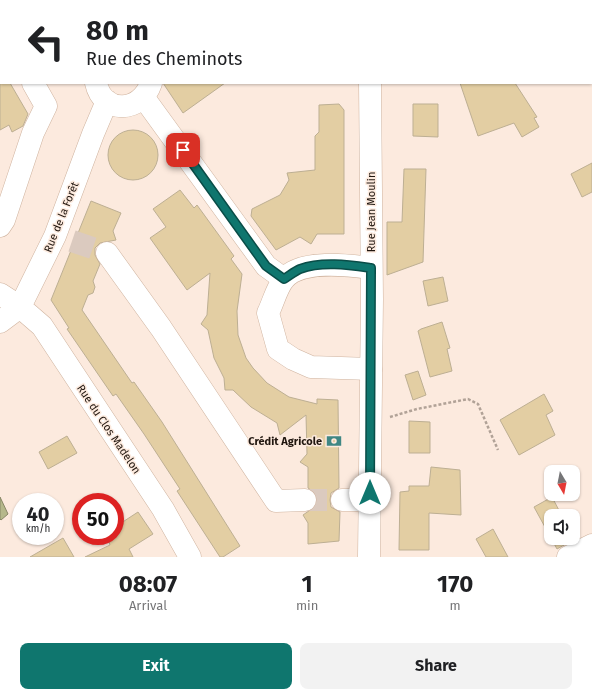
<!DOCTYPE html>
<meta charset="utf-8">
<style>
body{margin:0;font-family:"Fira Sans",sans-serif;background:#f2f2f2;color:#202124;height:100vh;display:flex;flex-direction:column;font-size:15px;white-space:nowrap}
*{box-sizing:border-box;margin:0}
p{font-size:13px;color:#757577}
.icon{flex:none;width:22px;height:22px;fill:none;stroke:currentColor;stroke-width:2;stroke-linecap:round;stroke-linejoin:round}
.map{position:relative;height:557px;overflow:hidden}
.panel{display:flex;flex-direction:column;background:#fff;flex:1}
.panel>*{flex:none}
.guide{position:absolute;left:0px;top:0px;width:592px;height:84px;box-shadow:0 1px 3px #0004;background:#fff;color:#202124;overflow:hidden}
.needle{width:26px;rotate:170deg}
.fabs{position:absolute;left:544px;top:465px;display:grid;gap:8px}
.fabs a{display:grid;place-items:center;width:36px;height:36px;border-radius:8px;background:#fff;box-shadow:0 1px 3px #0004;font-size:20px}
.speed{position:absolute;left:12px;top:493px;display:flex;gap:8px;font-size:20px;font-weight:700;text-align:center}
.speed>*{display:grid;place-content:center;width:52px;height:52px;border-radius:50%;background:#fff;box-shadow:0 1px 3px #0004;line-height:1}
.speed small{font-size:10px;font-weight:400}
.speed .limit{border:6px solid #d22;background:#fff;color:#111}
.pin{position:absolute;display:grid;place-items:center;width:34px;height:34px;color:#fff;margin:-17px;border-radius:8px;box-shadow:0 2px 6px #0006}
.me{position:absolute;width:44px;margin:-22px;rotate:0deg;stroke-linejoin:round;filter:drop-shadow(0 0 3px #0008)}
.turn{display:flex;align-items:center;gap:14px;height:84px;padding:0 20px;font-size:18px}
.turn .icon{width:52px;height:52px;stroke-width:2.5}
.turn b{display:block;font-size:28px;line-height:34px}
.eta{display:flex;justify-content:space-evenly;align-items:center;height:68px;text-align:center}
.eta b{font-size:24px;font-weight:700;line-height:28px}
.action{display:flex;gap:8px;margin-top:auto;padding:8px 20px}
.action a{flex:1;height:46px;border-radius:8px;background:#0f766e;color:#fff;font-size:16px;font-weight:700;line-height:46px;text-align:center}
.action a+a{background:#f2f2f2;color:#202124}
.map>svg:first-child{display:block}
.water{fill:#b5b88b;stroke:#888766}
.building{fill:#e3cea3;stroke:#bdaf93}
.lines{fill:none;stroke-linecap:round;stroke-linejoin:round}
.minor-tunnel{stroke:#dbcabf;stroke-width:22;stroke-dasharray:22 11;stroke-linecap:butt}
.minor-casing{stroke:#cfb39f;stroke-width:23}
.major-casing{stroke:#cfb39f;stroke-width:23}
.path{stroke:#b1a297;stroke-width:2.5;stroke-dasharray:3 2;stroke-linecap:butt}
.minor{stroke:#fff;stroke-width:22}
.major{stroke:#fff;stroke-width:22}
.route-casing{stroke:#0a4d48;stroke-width:10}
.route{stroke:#0f766e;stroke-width:7}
.labels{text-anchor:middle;stroke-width:3;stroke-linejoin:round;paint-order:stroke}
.street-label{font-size:11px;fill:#20160f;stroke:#fceade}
.poi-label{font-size:11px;font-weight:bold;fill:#20160f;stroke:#fceade;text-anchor:end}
</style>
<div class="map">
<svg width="592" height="557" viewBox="0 0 592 557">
<rect width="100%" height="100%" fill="#fceade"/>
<path class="water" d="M 0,497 L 8,514 L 1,520 L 0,519 Z"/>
<path class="building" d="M 0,67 L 1,83 L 10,83 L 28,114 L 23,126 L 12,132 L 9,125 L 0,130 Z
M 163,83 L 225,83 L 183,113 Z
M 460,83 L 515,83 L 537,117 L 534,118 L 539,127 L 522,137 L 514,123 L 478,136 Z
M 339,104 L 344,110 L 344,234 L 317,234 L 311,244 L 300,237 L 276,250 L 251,216 L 252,209 L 280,195 L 289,180 L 287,173 L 315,170 L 315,136 L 319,132 L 319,105 Z
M 413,104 L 438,104 L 438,137 L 413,136 Z
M108 155a25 25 0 1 1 50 0a25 25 0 1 1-50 0Z
M 592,163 L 592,192 L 582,197 L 571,174 Z
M 404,169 L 426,169 L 423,262 L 387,275 L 387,222 L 402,222 Z
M 180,190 L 194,208 L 197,205 L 234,256 L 231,259 L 242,274 L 237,311 L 238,335 L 246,358 L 253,368 L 267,383 L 289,397 L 317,404 L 317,399 L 338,400 L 339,488 L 331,493 L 330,500 L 331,507 L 340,512 L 339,541 L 308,544 L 308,523 L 303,515 L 316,506 L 317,500 L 315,493 L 308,488 L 308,467 L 300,462 L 307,454 L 306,415 L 280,435 L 277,423 L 251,407 L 233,390 L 225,390 L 224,378 L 214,358 L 208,330 L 201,324 L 207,315 L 210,273 L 187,290 L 150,238 L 166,227 L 153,209 Z
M 91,201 L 121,213 L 113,231 L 116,240 L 100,243 L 95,248 L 95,255 L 100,264 L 93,281 L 95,287 L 93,293 L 88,295 L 82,310 L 132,383 L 134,382 L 162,422 L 240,546 L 223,557 L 220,557 L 177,491 L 180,489 L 144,434 L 116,394 L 113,396 L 67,329 L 69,328 L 51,300 Z
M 443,277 L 448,301 L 428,306 L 423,281 Z
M 442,322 L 450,348 L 447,349 L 452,371 L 430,377 L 418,331 L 421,329 Z
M 418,371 L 426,395 L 413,400 L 405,375 Z
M 544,394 L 553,411 L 546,415 L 555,435 L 519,455 L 500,420 Z
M 409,421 L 430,422 L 430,453 L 409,453 Z
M 67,436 L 77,453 L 48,469 L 39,452 Z
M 431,467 L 460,470 L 461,515 L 429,513 L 429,550 L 399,550 L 400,492 L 409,491 L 409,486 L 429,486 Z
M 552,497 L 562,516 L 551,516 L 551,538 L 534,507 Z
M 138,512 L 153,534 L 129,549 L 133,557 L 85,557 L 110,545 L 107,536 L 115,536 L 115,527 Z
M 493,529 L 508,557 L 486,557 L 476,539 Z
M 573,536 L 575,539 L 557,549 L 551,538 L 573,538 Z
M 63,538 L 74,557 L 30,557 Z"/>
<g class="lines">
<path class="minor-tunnel" d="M 72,241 L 107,253
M 305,500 L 342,500"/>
<g class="minor-casing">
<path id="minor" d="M 115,0 L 115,1
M 139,1 L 139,0
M 96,83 C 103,115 141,113 151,83
M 144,98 L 266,266 L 284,279
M 0,226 L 4,220 L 33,133 L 46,106 L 33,83
M 107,253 L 161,328 L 276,501 L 305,500
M 371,268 C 348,265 301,259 284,279 C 277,287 273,303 268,313 L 278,349 L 293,359 L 311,367 L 371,369
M 0,294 L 20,307 L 42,326 L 163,509 L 190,557
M 0,322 L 20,307 L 55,236 L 93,134 L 107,101
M 342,500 L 370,500
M 568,557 L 592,545"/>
</g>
<g class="major-casing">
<path id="major" d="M 368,1 L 368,0
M 369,557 L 372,299 L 370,83"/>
</g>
<path class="path" d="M 390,417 L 417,409 L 468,399 L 478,404 L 498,450"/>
<use href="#minor" class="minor"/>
<use href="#major" class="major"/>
</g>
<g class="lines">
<g class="route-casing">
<path id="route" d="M 183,150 L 266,266 L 284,279 C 289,276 295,271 300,269 C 322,261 349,265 371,268 L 370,493"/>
</g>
<use href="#route" class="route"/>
</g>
<defs>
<g id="bank-bare" transform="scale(1.2)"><path d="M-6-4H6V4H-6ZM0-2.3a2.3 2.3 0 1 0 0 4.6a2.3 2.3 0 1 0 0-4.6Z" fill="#3f8784" stroke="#fceade" stroke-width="2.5" paint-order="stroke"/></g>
</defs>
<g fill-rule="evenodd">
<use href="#bank-bare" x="334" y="441"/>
</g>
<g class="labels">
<g class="street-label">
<text transform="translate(371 212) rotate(-90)" y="4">Rue Jean Moulin</text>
<text transform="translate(61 217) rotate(-68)" y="4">Rue de la Forêt</text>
<text transform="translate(109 429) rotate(56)" y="4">Rue du Clos Madelon</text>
</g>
<g class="poi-label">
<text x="322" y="445">Crédit Agricole</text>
</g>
</g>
</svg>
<div class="fabs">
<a><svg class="needle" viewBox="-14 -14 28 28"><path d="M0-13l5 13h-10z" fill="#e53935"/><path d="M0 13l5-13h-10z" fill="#757577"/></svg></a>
<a><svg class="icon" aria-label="sound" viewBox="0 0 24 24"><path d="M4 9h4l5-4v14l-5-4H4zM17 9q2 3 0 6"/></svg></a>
</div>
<div class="speed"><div>40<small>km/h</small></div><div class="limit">50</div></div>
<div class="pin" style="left:183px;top:150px;background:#d93025"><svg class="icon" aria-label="arrive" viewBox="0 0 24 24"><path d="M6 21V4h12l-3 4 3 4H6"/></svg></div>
<svg class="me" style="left:370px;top:493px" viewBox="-20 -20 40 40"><circle r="19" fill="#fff"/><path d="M0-13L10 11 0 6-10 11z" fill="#0f766e"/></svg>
<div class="guide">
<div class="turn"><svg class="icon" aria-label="left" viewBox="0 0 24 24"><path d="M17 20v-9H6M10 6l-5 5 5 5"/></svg><div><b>80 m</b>Rue des Cheminots</div></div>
</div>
</div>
<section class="panel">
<div class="eta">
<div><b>08:07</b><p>Arrival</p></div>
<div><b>1</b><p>min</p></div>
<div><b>170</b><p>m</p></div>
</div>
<div class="action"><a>Exit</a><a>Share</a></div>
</section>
